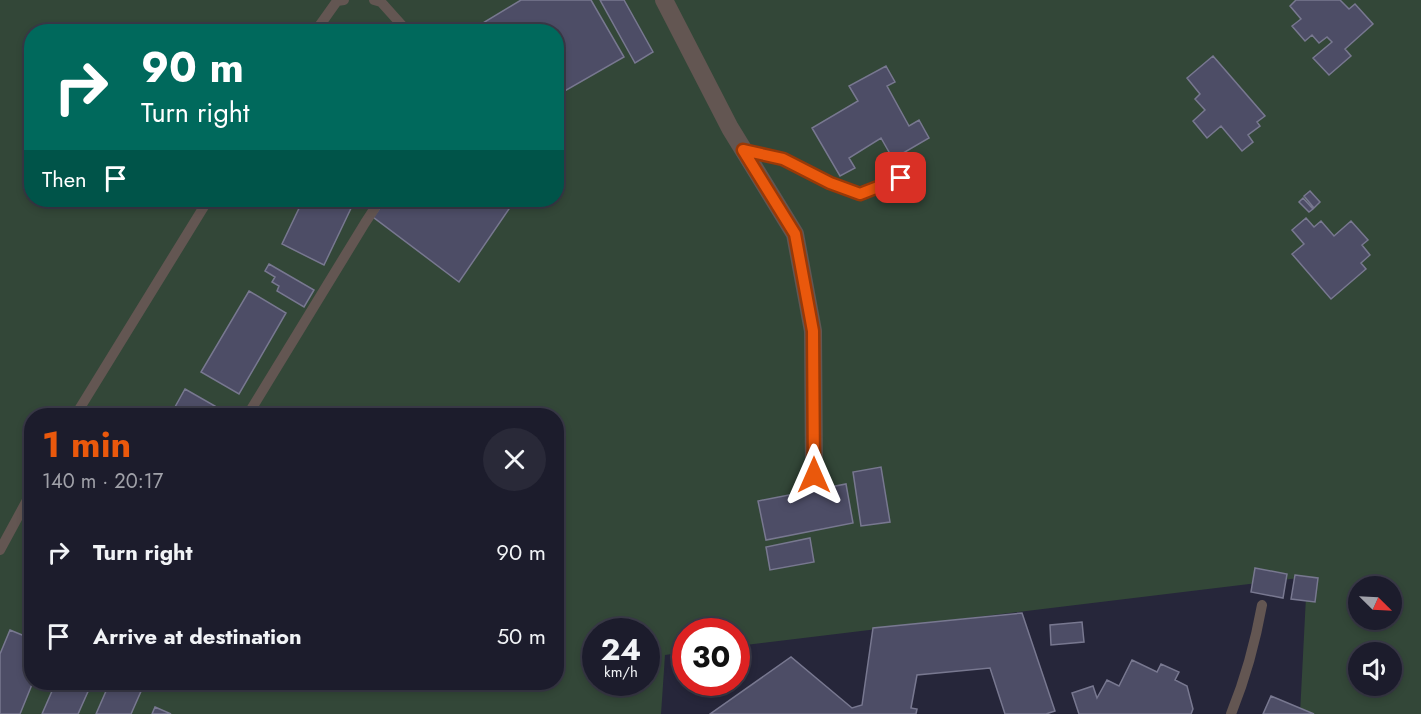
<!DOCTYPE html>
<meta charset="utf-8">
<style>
body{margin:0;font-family:Jost,sans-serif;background:#292938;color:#f1f3f6;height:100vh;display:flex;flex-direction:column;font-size:22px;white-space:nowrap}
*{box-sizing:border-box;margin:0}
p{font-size:20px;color:#a0a1a9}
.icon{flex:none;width:33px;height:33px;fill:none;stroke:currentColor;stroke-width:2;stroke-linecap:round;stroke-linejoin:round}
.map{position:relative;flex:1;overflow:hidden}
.details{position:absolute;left:24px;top:408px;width:540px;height:282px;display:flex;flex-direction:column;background:#1c1c2c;border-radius:24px;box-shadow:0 3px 9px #0003,0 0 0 2px #3a3a48}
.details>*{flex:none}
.banner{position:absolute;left:24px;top:24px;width:540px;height:183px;border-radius:24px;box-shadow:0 3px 9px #0003,0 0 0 2px #3a3a48;background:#00695c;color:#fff;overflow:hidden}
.needle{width:39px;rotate:114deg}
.tools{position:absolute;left:1348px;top:576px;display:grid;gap:12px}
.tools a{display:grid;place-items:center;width:54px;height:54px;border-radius:50%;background:#1c1c2c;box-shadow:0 3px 9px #0003,0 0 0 2px #3a3a48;font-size:30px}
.speed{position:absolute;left:582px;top:618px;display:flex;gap:12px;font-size:30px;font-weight:700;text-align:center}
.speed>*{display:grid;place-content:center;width:78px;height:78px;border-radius:50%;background:#1c1c2c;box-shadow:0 3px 9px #0003,0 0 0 2px #3a3a48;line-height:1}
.speed small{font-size:15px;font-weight:400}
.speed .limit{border:9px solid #d22;background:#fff;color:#111}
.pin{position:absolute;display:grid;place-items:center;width:51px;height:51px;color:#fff;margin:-26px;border-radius:12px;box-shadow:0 3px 9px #0006}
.me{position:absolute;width:66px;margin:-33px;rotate:0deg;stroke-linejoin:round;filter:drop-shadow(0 0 4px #0008)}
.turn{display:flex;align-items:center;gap:21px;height:126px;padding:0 18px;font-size:27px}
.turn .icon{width:78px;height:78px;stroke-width:2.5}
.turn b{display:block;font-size:42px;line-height:51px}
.then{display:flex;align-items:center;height:57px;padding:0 18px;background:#0003;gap:12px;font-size:22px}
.round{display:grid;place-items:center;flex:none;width:63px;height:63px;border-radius:32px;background:#292938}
.summary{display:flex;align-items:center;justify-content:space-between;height:102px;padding:0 18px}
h1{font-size:36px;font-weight:700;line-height:45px;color:#ea580c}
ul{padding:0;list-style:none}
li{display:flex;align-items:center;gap:18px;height:84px;padding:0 18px}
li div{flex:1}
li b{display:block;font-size:22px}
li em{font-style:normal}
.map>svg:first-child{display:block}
.green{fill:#334738;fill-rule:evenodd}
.building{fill:#4d4d66;stroke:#787890;stroke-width:1.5}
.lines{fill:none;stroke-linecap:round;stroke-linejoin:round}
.lane{stroke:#635652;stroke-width:10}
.street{stroke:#635652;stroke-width:18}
.route-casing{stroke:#983908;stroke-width:15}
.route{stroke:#ea580c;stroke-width:10}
</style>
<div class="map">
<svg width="1421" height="714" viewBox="0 0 1421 714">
<rect width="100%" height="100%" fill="#26263a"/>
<path class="green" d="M 0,0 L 1421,0 L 1421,714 L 1300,714 L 1307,577 L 737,646 L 736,632 L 686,632 L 685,652 L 665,655 L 661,714 L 0,714 ZM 32,32 L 556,32 L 556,200 L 32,200 ZM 32,416 L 556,416 L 556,682 L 32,682 ZM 1359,586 L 1392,586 L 1392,620 L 1359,620 ZM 596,632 L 646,632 L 646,682 L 596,682 ZM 1359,652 L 1392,652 L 1392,686 L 1359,686 Z"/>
<path class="building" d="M 521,0 L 591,0 L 624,57 L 556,96 L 556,32 L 468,32 Z
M 600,0 L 624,0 L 653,52 L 635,63 Z
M 1296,0 L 1340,0 L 1349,9 L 1355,4 L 1373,24 L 1345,49 L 1351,56 L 1329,75 L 1313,58 L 1332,42 L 1327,37 L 1319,43 L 1312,35 L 1305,41 L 1292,26 L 1301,19 L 1290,6 Z
M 1213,56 L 1265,116 L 1257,122 L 1260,126 L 1248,135 L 1253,142 L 1242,151 L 1221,126 L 1207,138 L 1193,121 L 1205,110 L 1195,99 L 1200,94 L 1187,78 Z
M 886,66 L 895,82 L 887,86 L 909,126 L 919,120 L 929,138 L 893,159 L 881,138 L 849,158 L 855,168 L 840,176 L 812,128 L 858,101 L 849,86 Z
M 1310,191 L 1320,202 L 1314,208 L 1304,196 Z
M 1303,198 L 1313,209 L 1309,212 L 1299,202 Z
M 303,200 L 348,200 L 354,202 L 324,265 L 282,244 Z
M 386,200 L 505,200 L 509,209 L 459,282 L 373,217 Z
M 1306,218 L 1314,227 L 1321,221 L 1334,236 L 1351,221 L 1368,240 L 1362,245 L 1370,255 L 1361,263 L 1366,269 L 1331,299 L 1292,254 L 1304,244 L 1292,230 Z
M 269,264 L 314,290 L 304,307 L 277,291 L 279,286 L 272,282 L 275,277 L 265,271 Z
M 249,291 L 286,313 L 239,394 L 201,372 Z
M 185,389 L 222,410 L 219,416 L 170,416 Z
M 881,467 L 890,522 L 861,526 L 853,472 Z
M 846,484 L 853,523 L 766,540 L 758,501 Z
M 810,538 L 814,562 L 770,570 L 766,547 Z
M 1255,568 L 1287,574 L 1283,598 L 1251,592 Z
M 1295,575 L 1318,578 L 1315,602 L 1291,599 Z
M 1022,613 L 1055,711 L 1046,714 L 1005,714 L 990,668 L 917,675 L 911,708 L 917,709 L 916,714 L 710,714 L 791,657 L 852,708 L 862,705 L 873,628 Z
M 1082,622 L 1084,642 L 1051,645 L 1050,625 Z
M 10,630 L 32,639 L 32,682 L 33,682 L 20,714 L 0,714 L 0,654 Z
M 1132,660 L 1157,672 L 1161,664 L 1179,672 L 1175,680 L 1187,686 L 1193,709 L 1191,714 L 1079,714 L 1072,693 L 1093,686 L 1097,698 L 1107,680 L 1119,686 Z
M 56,682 L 80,682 L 90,687 L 78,714 L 42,714 Z
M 110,682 L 128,682 L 142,689 L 131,714 L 96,714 Z
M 1271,696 L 1314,714 L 1263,714 Z
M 155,707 L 171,714 L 152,714 Z"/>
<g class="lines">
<path class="lane" d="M 374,0 L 381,2 L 408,32
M 315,32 L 337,1 L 344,0
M 743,150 L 783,159 L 829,183 L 860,194 L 901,179
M 75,416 L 208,200
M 247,416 L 365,223 L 380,200
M 0,550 L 32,491
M 1231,714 C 1246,677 1255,644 1262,605"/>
<path class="street" d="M 664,0 L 730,128 L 795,234 L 813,331 L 814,475"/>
</g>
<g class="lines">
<g class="route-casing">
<path id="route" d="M 814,475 L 813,331 L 795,234 L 743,150 L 783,159 L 830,183 L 860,194 L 901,178"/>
</g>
<use href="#route" class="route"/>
</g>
</svg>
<div class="tools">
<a><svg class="needle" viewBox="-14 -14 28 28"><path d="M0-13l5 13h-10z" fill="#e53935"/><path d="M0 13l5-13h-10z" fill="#a0a1a9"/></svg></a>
<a><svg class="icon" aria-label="sound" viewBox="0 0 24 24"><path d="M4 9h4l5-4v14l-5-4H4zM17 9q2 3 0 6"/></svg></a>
</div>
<div class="speed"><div>24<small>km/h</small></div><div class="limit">30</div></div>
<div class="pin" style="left:901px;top:178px;background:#d93025"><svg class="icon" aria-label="arrive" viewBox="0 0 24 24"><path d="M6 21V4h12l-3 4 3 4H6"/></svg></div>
<svg class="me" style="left:814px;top:475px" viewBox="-20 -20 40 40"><path d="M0-17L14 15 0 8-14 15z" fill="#ea580c" stroke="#fff" stroke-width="4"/></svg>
<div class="banner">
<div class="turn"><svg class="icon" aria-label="right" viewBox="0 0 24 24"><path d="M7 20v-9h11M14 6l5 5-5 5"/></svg><div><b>90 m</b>Turn right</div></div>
<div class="then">Then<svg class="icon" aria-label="arrive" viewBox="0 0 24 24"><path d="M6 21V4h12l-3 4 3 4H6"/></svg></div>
</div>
<section class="details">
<div class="summary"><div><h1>1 min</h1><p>140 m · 20:17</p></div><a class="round"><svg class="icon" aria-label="close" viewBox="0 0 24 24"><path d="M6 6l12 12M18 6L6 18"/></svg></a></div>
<ul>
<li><svg class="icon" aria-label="right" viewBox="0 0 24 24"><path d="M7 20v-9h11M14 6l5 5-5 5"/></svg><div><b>Turn right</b></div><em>90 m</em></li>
<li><svg class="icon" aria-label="arrive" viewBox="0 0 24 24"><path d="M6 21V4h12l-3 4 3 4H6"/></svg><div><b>Arrive at destination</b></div><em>50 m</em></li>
</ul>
</section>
</div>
